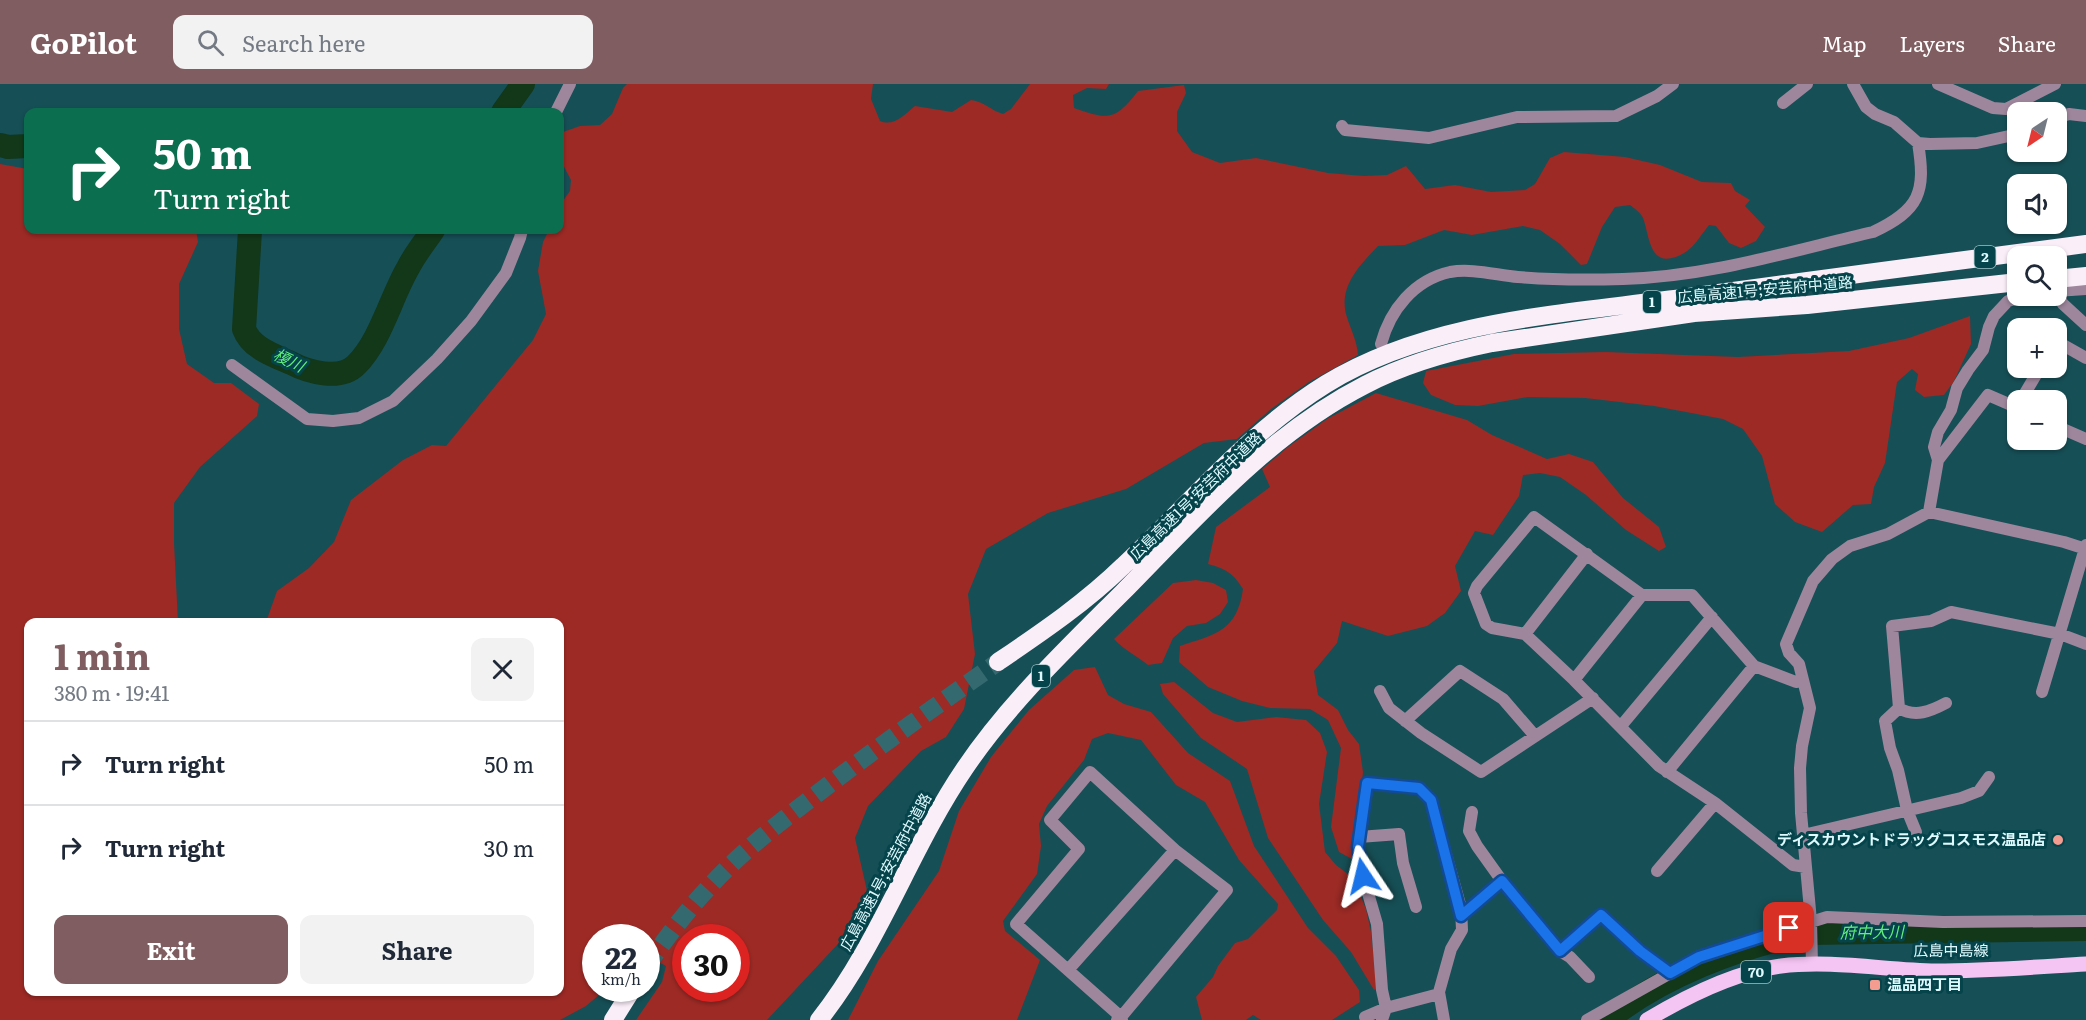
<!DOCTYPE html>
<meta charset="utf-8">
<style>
body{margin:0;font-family:Literata,"Noto Sans JP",serif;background:#f2f2f3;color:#1f2937;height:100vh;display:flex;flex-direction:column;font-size:22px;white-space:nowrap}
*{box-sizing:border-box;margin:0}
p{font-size:20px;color:#747a83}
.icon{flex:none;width:33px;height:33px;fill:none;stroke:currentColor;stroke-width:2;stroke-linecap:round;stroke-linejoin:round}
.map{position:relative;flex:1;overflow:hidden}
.panel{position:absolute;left:24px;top:534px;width:540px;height:378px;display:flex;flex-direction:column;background:#fff;border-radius:12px;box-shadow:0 2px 4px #0004}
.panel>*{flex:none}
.guide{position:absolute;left:24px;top:24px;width:540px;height:126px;border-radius:12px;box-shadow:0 2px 4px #0004;background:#0b6e4f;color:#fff;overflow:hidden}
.needle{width:39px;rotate:215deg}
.fabs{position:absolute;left:2007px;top:18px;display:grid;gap:12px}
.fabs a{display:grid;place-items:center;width:60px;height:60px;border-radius:12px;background:#fff;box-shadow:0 2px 4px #0004;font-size:30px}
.speed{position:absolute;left:582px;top:840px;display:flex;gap:12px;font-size:30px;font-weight:700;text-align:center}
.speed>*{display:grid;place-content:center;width:78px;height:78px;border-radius:50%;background:#fff;box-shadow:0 2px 4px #0004;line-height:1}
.speed small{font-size:15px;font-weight:400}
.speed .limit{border:9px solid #d22;background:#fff;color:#111}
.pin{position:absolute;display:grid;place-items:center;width:51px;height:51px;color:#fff;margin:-26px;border-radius:12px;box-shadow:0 3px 9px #0006}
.me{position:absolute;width:66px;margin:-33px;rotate:350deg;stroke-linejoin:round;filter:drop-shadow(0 0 4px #0008)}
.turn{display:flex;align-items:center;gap:21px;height:126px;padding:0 30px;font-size:27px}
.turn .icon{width:78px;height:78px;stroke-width:2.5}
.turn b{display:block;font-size:42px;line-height:51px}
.round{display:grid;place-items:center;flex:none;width:63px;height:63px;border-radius:12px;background:#f2f2f3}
.head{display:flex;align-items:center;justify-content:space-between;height:102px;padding:0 30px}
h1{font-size:36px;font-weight:700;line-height:45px;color:#7f5d60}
.action{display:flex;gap:12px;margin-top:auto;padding:12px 30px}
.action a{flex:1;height:69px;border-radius:12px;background:#7f5d60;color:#fff;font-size:24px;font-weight:700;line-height:69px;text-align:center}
.action a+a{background:#f2f2f3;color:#1f2937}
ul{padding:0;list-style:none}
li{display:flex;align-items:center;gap:18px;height:84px;padding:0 30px;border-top:2px solid #e0e1e3}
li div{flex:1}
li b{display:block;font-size:22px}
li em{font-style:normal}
header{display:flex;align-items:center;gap:36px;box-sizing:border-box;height:84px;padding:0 30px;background:#7f5d60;color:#fff}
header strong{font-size:28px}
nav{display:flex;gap:33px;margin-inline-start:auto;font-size:21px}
.search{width:420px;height:54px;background:#f2f2f3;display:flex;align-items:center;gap:15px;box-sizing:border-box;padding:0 21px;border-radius:12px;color:#747a83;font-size:22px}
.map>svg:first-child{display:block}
.green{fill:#9d2a25;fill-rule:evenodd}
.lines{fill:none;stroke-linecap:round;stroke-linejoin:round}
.river{stroke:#123719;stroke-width:24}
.motorway-tunnel{stroke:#34696f;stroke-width:18;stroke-dasharray:18 9;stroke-linecap:butt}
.minor{stroke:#9e869d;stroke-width:12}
.primary{stroke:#f4c4f3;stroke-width:15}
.motorway{stroke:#faeef9;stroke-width:18}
.route-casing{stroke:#114b97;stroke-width:15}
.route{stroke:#1a73e8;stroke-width:10}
.poi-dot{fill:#f59c91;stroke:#05444b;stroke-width:2}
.labels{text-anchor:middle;stroke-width:6;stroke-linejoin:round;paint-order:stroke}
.shield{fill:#05444b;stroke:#9ec3c8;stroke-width:1.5}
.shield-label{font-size:14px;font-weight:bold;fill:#dffafe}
.street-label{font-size:15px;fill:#dffafe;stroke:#05444b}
.poi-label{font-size:15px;font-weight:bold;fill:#dffafe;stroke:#05444b;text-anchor:end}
.water-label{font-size:16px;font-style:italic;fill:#62ef7d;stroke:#05444b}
</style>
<header>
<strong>GoPilot</strong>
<div class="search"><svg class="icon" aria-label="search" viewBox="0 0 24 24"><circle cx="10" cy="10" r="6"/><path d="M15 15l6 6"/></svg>Search here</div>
<nav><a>Map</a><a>Layers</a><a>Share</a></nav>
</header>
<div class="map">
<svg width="2086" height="936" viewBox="0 0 2086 936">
<rect width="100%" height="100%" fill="#164f56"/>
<path class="green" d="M 627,0 L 873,0 L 871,15 L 880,37 C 894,43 904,31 915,22 L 952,28 L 971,16 C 985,18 990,26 1003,30 L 1011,25 L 1030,0 L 1109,0 L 1106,5 L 1087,4 L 1073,11 L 1074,24 C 1108,36 1115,37 1138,7 L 1184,1 L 1186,9 L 1177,28 L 1177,47 L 1192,68 L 1220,79 L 1256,74 L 1328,89 L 1364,92 L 1387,91 L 1406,82 L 1425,105 L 1455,101 L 1491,108 L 1525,106 L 1535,100 L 1550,74 L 1564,68 L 1625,73 L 1660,81 L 1702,98 L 1731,99 L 1735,107 L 1750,116 L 1745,122 L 1765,143 L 1756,157 L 1741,164 L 1729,159 L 1716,142 L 1709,141 C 1697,156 1692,169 1672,174 C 1649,180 1649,149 1643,134 C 1641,129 1635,125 1630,121 L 1615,123 L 1602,143 L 1587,180 L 1581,181 L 1560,160 L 1540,146 L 1523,142 L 1472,151 L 1444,146 L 1405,161 L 1378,162 C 1360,181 1339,202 1346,230 C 1350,244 1357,256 1358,271 L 1309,298 L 1271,325 L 1237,355 L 1204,359 L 1126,405 L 1048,429 L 986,465 L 968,510 L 975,570 L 964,625 L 946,653 L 921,667 L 868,722 L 855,754 L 868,811 L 851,846 L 767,936 L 636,936 L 662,898 L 666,882 L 647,872 L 646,854 L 596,854 L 596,904 L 606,905 L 586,922 L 560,936 L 0,936 L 0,80 L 28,85 L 28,146 L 196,146 L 198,158 L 179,200 L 179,245 L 187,280 L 214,299 L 231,299 L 259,320 L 257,332 L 200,383 L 174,419 L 174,459 L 178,538 L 28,538 L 28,908 L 560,908 L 560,538 L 266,538 L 277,507 L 309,484 L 334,458 L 351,416 L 403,376 L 432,361 L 446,362 L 533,256 L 546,230 L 538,187 L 543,158 L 549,146 L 560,146 L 560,121 L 570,107 L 571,96 L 560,75 L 560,49 L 580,42 L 600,41 L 612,30 L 623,4 ZM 686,854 L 736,854 L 736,904 L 686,904 Z
M 1970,232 L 1971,260 L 1954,297 L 1944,311 L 1924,313 L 1915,306 L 1918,290 L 1912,285 L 1897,298 L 1885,379 L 1874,403 L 1871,420 L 1853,421 L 1822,448 L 1795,438 L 1775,420 L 1762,372 L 1743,345 L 1723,335 L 1654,322 L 1585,314 L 1528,313 L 1478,322 L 1455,321 L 1431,311 L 1423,299 L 1426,287 L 1514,270 L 1606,268 L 1738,273 L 1849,267 L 1909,254 Z
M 1376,309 L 1467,336 L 1492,351 L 1547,375 L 1569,370 L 1593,378 L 1623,414 L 1659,443 L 1666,463 L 1659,467 L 1626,446 L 1586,411 L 1560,393 L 1540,389 L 1523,391 L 1519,412 L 1493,451 L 1475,447 L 1455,482 L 1461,507 L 1445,529 L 1427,542 L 1388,552 L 1342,537 L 1337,559 L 1314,587 L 1318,611 L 1338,626 L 1348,646 L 1359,660 L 1363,688 L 1355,771 L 1352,775 L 1339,768 L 1331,743 L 1341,664 L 1328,636 L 1310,625 L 1270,624 L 1242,617 L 1208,603 L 1179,578 L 1180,562 C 1216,550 1237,547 1243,505 C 1233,489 1226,485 1208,480 L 1216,443 L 1270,403 L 1262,385 L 1288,363 L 1327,335 Z
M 1196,496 L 1213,499 L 1226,506 L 1228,518 L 1220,530 L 1206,539 L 1187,542 L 1173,554 L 1162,579 L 1148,581 C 1137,572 1124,566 1114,555 L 1173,499 Z
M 1095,583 L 1108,611 L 1124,620 L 1151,628 L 1188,669 L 1230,697 L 1254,762 L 1308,844 L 1336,872 L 1359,906 L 1360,918 L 1332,936 L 1261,936 L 1253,931 L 1246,936 L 1202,936 L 1196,913 L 1213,893 L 1218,882 L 1235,859 L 1248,855 L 1277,826 L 1278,820 L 1239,776 L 1205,718 L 1176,701 L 1141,656 L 1108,649 L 1092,655 L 1084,676 L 1047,722 L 1039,740 L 1041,762 L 1037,790 L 1003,837 L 1005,847 L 1040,876 L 1017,936 L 848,936 L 878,877 L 939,787 L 959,727 L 991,673 L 1029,626 L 1074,586 Z
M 1174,598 L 1213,629 L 1237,638 L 1276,633 L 1306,636 L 1320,649 L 1327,668 L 1319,720 L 1325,768 L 1336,781 L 1353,794 L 1366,825 L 1371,848 L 1377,905 L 1374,906 L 1351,868 L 1323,836 L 1268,754 L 1247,685 L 1201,654 L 1163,610 L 1160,600 Z"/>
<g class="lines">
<path class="river" d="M 503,28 L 523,0
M 0,61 L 8,63 L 28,62
M 250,146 L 244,245 C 251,264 273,271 291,279 C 308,288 340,297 356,281 C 380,258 391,213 408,184 C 415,170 425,158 433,146
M 1607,936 C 1662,892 1738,863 1807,849 L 2086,845"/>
<path class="motorway-tunnel" d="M 646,883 C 666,854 687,826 711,801 C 744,765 783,736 822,706 C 879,662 939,620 998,578"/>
<path class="minor" d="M 1853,0 L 1866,23 L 1875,30 L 1894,38 L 1918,59 L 1930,60 L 1977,59 L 2018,50
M 1938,0 L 1993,24 L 2006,25 L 2055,0
M 1783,19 L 1807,0
M 556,28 L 570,0
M 2056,34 L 2069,30 L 2086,32
M 1342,42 L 1345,46 L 1429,54 L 1517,33 L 1616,32 L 1657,12 L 1673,0
M 2056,207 L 2086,205
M 2056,209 L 2063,220 L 2086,241
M 2056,257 L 2086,274
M 1381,260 C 1390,226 1414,196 1450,188 C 1472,184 1496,191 1518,193 C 1553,196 1588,196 1623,195 C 1708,193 1791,167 1873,148 C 1920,126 1926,108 1918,59
M 232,281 L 307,335 L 333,337 L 359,334 L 393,317 L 437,275 L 471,237 L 506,189 L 520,154 L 522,146
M 2021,316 L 2040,284
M 2056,342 L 2086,355
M 1938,376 L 1934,363 L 1938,348 L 1951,326 L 1957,304 L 1968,286 L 1983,266 L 1989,243 L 1994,232 L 2008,217 L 2026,212
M 1929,428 L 1938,376 L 1988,311 L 2018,324
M 1525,550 L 1587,470
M 1574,596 L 1642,511
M 1803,597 L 1796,598 L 1754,582 L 1692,511 L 1642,511 L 1534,433 L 1477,502 L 1474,509 L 1486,540 L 1492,544 L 1525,550 L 1574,596 L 1659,682 L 1715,719 L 1793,781 L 1806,783
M 1380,607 L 1389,624 L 1421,649 L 1481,688 L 1593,614
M 2042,608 L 2086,461
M 1899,624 C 1915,634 1931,627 1946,619
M 1405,637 L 1460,587 L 1503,615 L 1535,652
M 1621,642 L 1712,533
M 1667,688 L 1754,582
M 1472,728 L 1469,747 L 1477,762 L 1502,797 L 1560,867 L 1601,831 L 1640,867 L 1670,889
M 1803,751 L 1961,714 L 1979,707 L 1989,693
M 1359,753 L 1399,750 L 1403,779 L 1416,823
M 1915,754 L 1916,748 L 1907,726 L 1898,686 L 1890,664 L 1885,637 L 1899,624 L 1892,542 L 1931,537 L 1951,528 L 2060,550 L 2086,560
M 1657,787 L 1715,719
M 1461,832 L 1502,797
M 1560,867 L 1570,873 L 1589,893
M 1812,881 L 1811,837 L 1801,729 L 1800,684 L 1802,662 L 1810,624 L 1799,580 L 1789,569 L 1786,560 L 1813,497 L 1832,475 L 1850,462 L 1888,450 L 1929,428 L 2064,458 L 2086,465
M 1068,886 L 1175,766
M 1365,933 L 1386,924 L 1439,910
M 1117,936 L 1121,933 L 1227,806 L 1175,766 L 1090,688 L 1050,736 L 1079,765 L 1016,840 L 1121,933 L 1122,936
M 1382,936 L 1386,924 L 1382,906 L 1377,840 L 1363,792 L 1358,763 L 1367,699 L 1420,704 L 1431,716 L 1461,824 L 1462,846 L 1451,865 L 1439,908 L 1444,936
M 1587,936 L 1699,873 L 1827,833 L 1943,838 L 2086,837"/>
<path class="primary" d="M 1647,936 C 1687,912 1734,888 1781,882 C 1832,876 1885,886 1936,887 C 1986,887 2036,883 2086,880"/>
<path class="motorway" d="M 2056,195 L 2086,192
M 998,578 C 1042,548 1085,519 1123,482 C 1190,420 1247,349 1326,300 C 1432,235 1568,230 1689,213 C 1821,195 1954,177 2086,160
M 613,936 L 633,904
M 819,936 C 880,859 910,765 965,684 C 1009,619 1067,564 1123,508 C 1198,432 1269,350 1365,301 C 1405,280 1448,268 1492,259 L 1694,229 L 1807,221 L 2018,198"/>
</g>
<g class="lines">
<g class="route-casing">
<path id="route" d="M 1363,792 L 1358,763 L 1367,699 L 1419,704 L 1431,716 L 1461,832 L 1502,797 L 1560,867 L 1601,831 L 1640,867 L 1670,889 L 1699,873 L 1789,844"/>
</g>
<use href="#route" class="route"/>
</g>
<g class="poi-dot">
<circle cx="2058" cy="756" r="6"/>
<rect x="1869" y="895" width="12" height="12" rx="3"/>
</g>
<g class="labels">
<g class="shield">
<rect x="1974.5" y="162" width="21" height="22" rx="4.5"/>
<rect x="1643" y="207" width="18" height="22" rx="4.5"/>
<rect x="1032" y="581" width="18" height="22" rx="4.5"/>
<rect x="1741" y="877" width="30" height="22" rx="4.5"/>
</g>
<g class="shield-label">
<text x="1985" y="178">2</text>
<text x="1652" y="223">1</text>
<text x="1041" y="597">1</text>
<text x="1756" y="893">70</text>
</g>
<g class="street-label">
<text transform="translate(1765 206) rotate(-5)" y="5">広島高速1号;安芸府中道路</text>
<text transform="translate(1196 412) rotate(-44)" y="5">広島高速1号;安芸府中道路</text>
<text transform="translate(886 788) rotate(-62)" y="5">広島高速1号;安芸府中道路</text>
<text x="1951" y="872">広島中島線</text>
</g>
<g class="poi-label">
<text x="2046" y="761">ディスカウントドラッグコスモス温品店</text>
<text x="1887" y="906" text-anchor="start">温品四丁目</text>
</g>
<g class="water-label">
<text transform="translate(289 276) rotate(26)" y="6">榎川</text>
<text transform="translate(1872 848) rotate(-1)" y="6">府中大川</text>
</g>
</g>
</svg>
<div class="fabs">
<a><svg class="needle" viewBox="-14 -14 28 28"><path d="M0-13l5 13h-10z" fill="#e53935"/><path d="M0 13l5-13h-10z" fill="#747a83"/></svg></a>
<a><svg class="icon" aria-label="sound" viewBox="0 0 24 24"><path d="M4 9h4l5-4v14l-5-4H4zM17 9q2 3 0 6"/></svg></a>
<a><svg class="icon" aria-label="search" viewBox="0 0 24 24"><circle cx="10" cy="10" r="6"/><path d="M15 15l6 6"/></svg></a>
<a>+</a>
<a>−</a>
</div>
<div class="speed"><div>22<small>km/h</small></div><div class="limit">30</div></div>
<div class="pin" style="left:1789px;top:844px;background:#d93025"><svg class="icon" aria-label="arrive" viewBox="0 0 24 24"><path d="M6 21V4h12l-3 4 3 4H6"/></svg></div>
<svg class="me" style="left:1363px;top:792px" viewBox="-20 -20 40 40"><path d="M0-17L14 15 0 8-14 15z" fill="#1a73e8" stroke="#fff" stroke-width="4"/></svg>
<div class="guide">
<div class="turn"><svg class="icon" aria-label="right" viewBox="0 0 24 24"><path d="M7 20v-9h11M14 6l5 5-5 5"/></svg><div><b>50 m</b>Turn right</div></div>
</div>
<section class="panel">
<div class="head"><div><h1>1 min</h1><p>380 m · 19:41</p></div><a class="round"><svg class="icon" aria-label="close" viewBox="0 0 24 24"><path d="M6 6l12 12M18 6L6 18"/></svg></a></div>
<ul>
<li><svg class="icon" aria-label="right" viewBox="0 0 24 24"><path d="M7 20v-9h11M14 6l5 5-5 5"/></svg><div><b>Turn right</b></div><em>50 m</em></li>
<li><svg class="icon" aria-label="right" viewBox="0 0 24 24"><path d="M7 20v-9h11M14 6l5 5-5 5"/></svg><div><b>Turn right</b></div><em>30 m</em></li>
</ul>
<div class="action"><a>Exit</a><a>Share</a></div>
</section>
</div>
